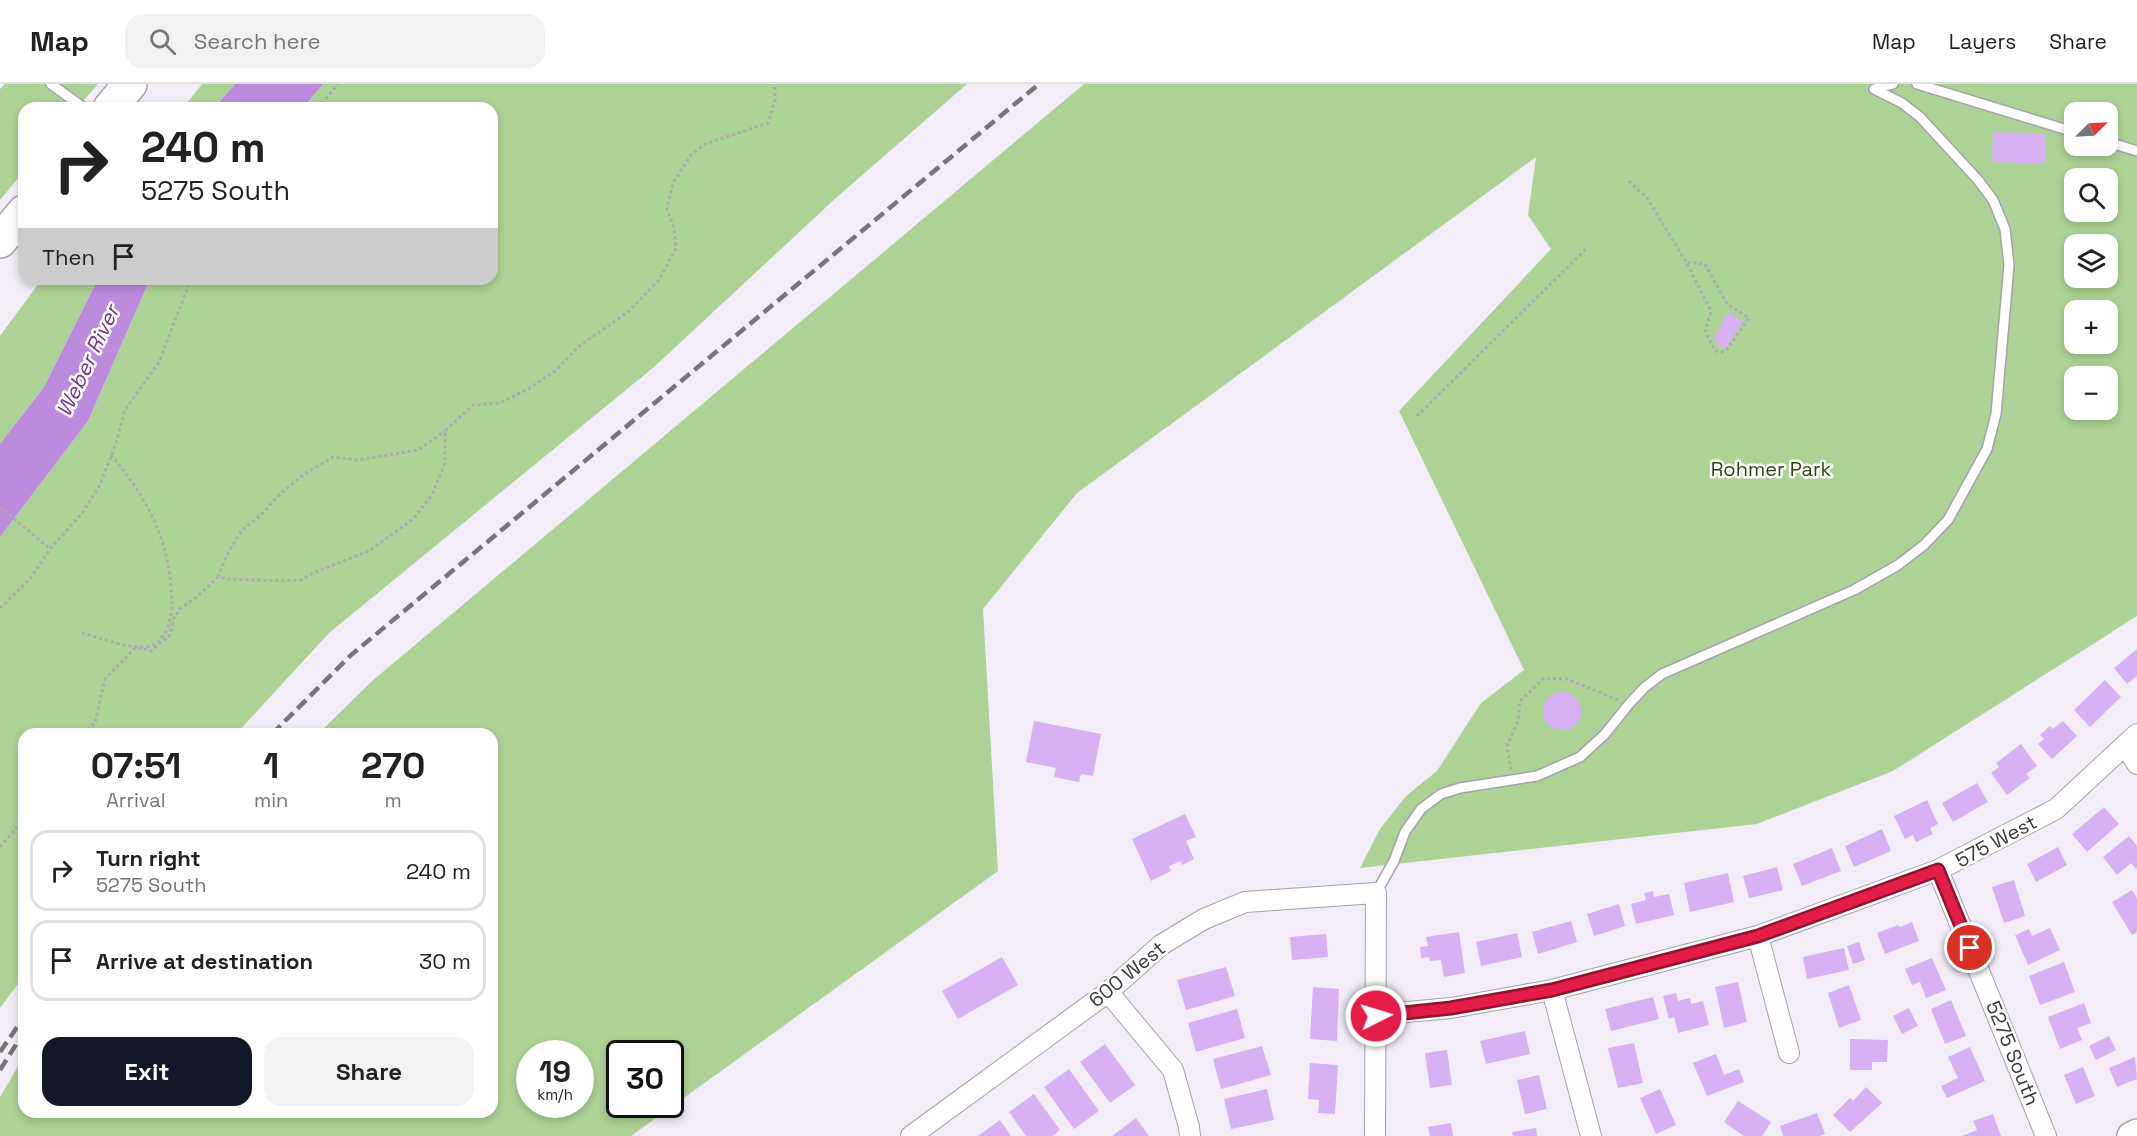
<!DOCTYPE html>
<meta charset="utf-8">
<style>
body{margin:0;font-family:"Space Grotesk",sans-serif;background:#f2f2f2;color:#222;height:100vh;display:flex;flex-direction:column;font-size:22px;white-space:nowrap}
*{box-sizing:border-box;margin:0}
p{font-size:20px;color:#767676}
.icon{flex:none;width:33px;height:33px;fill:none;stroke:currentColor;stroke-width:2;stroke-linecap:round;stroke-linejoin:round}
.map{position:relative;flex:1;overflow:hidden}
.panel{position:absolute;left:18px;top:644px;width:480px;height:390px;display:flex;flex-direction:column;background:#fff;border-radius:18px;box-shadow:0 3px 9px #0003}
.panel>*{flex:none}
.hud{position:absolute;left:18px;top:18px;width:480px;height:183px;border-radius:18px;box-shadow:0 3px 9px #0003;background:#fff;color:#222;overflow:hidden}
.needle{width:39px;rotate:66deg}
.fabs{position:absolute;left:2064px;top:18px;display:grid;gap:12px}
.fabs a{display:grid;place-items:center;width:54px;height:54px;border-radius:12px;background:#fff;box-shadow:0 3px 9px #0003;font-size:30px}
.speed{position:absolute;left:516px;top:956px;display:flex;gap:12px;font-size:30px;font-weight:700;text-align:center}
.speed>*{display:grid;place-content:center;width:78px;height:78px;border-radius:50%;background:#fff;box-shadow:0 3px 9px #0003;line-height:1}
.speed small{font-size:15px;font-weight:400}
.speed .limit{border:3px solid #111;border-radius:9px;background:#fff;color:#111}
.pin{position:absolute;display:grid;place-items:center;width:51px;height:51px;color:#fff;margin:-26px;border:3px solid #fff;border-radius:50%;box-shadow:0 2px 6px #0007}
.me{position:absolute;width:66px;margin:-33px;rotate:85deg;stroke-linejoin:round;filter:drop-shadow(0 0 4px #0008)}
.turn{display:flex;align-items:center;gap:21px;height:126px;padding:0 24px;font-size:27px}
.turn .icon{width:78px;height:78px;stroke-width:2.5}
.turn b{display:block;font-size:42px;line-height:51px}
.then{display:flex;align-items:center;height:57px;padding:0 24px;background:#0003;gap:12px;font-size:22px}
.eta{display:flex;justify-content:space-evenly;align-items:center;height:102px;text-align:center}
.eta b{font-size:36px;font-weight:800;line-height:42px}
.primary-button{display:flex;gap:12px;margin-top:auto;padding:12px 24px}
.primary-button a{flex:1;height:69px;border-radius:18px;background:#111827;color:#fff;font-size:24px;font-weight:800;line-height:69px;text-align:center}
.primary-button a+a{background:#f2f2f2;color:#222}
ul{padding:0;list-style:none}
li{display:flex;align-items:center;gap:18px;height:81px;margin:0 12px 9px;padding:0 12px;border:3px solid #e0e0e0;border-radius:18px}
li div{flex:1}
li b{display:block;font-size:22px}
li em{font-style:normal}
header{display:flex;align-items:center;gap:36px;box-sizing:border-box;height:84px;padding:0 30px;background:#fff;border-bottom:2px solid #e0e0e0}
header strong{font-size:28px}
nav{display:flex;gap:33px;margin-inline-start:auto;font-size:21px}
.search{width:420px;height:54px;background:#f2f2f2;display:flex;align-items:center;gap:15px;box-sizing:border-box;padding:0 21px;border-radius:18px;color:#767676;font-size:22px}
.map>svg:first-child{display:block}
.green{fill:#add295;fill-rule:evenodd}
.water{fill:#bc8bde}
.building{fill:#d8b1f4}
.lines{fill:none;stroke-linecap:round;stroke-linejoin:round}
.lane-casing{stroke:#a7a1ab;stroke-width:12}
.street-casing{stroke:#a7a1ab;stroke-width:22}
.secondary-casing{stroke:#a7a1ab;stroke-width:30}
.highway-casing{stroke:#a7a1ab;stroke-width:36}
.path{stroke:#ada9b1;stroke-width:3;stroke-dasharray:3 3;stroke-linecap:butt}
.lane{stroke:#fff;stroke-width:9}
.street{stroke:#fff;stroke-width:20}
.secondary{stroke:#fff;stroke-width:27}
.highway{stroke:#fff;stroke-width:33}
.rail{stroke:#77747a;stroke-width:4.5;stroke-dasharray:12 6;stroke-linecap:butt}
.route-casing{stroke:#92132f;stroke-width:15}
.route{stroke:#e11d48;stroke-width:10}
.labels{text-anchor:middle;stroke-width:5;stroke-linejoin:round;paint-order:stroke}
.park-label{font-size:20px;fill:#29490c;stroke:#fff}
.street-label{font-size:20px;fill:#3a383c;stroke:#fff}
.water-label{font-size:21px;font-style:italic;fill:#6f3293;stroke:#fff}
</style>
<header>
<strong>Map</strong>
<div class="search"><svg class="icon" aria-label="search" viewBox="0 0 24 24"><circle cx="10" cy="10" r="6"/><path d="M15 15l6 6"/></svg>Search here</div>
<nav><a>Map</a><a>Layers</a><a>Share</a></nav>
</header>
<div class="map">
<svg width="2137" height="1052" viewBox="0 0 2137 1052">
<rect width="100%" height="100%" fill="#f3edf8"/>
<path class="green" d="M 5,0 L 98,0 L 77,24 L 24,24 L 24,87 L 0,116 L 0,5 Z
M 202,0 L 235,0 L 214,24 L 183,24 Z
M 323,0 L 967,0 L 837,113 L 654,283 L 329,549 L 237,649 L 24,650 L 24,892 L 0,924 L 0,453 L 88,337 L 150,195 L 492,195 L 492,24 L 303,24 Z
M 1084,0 L 2137,0 L 2137,532 L 1893,687 L 1757,740 L 1360,784 L 1380,745 L 1406,712 L 1437,687 L 1481,619 L 1524,586 L 1399,327 L 1551,165 L 1528,131 L 1536,73 L 1077,409 L 983,525 L 998,787 L 631,1052 L 0,1052 L 0,1013 L 24,972 L 24,1028 L 492,1028 L 492,650 L 319,649 L 372,597 ZM 2074,28 L 2108,28 L 2108,62 L 2074,62 ZM 2074,94 L 2108,94 L 2108,128 L 2074,128 ZM 2074,160 L 2108,160 L 2108,194 L 2074,194 ZM 2074,226 L 2108,226 L 2108,260 L 2074,260 ZM 2074,292 L 2108,292 L 2108,326 L 2074,326 ZM 530,969 L 580,969 L 580,1020 L 530,1020 ZM 620,969 L 670,969 L 670,1020 L 620,1020 Z
M 42,195 L 98,195 L 44,303 L 0,360 L 0,252 Z"/>
<path class="water" d="M 235,0 L 323,0 L 303,24 L 214,24 Z
M 98,195 L 150,195 L 88,337 L 0,453 L 0,360 L 44,303 Z"/>
<path class="building" d="M 1993,48 L 2046,50 L 2046,80 L 1992,78 Z
M 1728,228 L 1743,237 L 1725,265 L 1713,257 Z
M 2137,565 L 2137,592 L 2127,600 L 2114,584 Z
M 2105,596 L 2121,613 L 2090,643 L 2074,626 Z
M1543 627a19 19 0 1 1 38 0a19 19 0 1 1-38 0Z
M 1034,637 L 1101,650 L 1093,692 L 1081,690 L 1079,698 L 1054,693 L 1056,684 L 1026,678 Z
M 2063,637 L 2077,652 L 2052,675 L 2038,660 L 2044,655 L 2040,651 L 2050,642 L 2053,645 Z
M 2021,660 L 2037,682 L 2026,690 L 2030,694 L 2007,711 L 1991,689 L 1999,683 L 1996,679 Z
M 1977,699 L 1988,718 L 1953,738 L 1942,719 Z
M 1927,716 L 1938,740 L 1930,744 L 1933,750 L 1916,758 L 1913,751 L 1905,755 L 1894,732 Z
M 2104,723 L 2119,740 L 2087,768 L 2072,750 Z
M 1185,730 L 1196,753 L 1186,757 L 1194,775 L 1182,781 L 1181,777 L 1169,782 L 1171,787 L 1151,797 L 1132,755 Z
M 1882,745 L 1891,767 L 1854,783 L 1845,762 Z
M 2129,752 L 2137,762 L 2137,784 L 2136,785 L 2131,779 L 2117,791 L 2103,773 Z
M 2058,763 L 2067,781 L 2036,798 L 2027,780 Z
M 1832,764 L 1841,787 L 1802,802 L 1793,780 Z
M 1777,783 L 1783,806 L 1749,814 L 1743,792 Z
M 1728,789 L 1734,818 L 1690,828 L 1684,799 Z
M 2014,796 L 2025,832 L 2004,839 L 1992,803 Z
M 2132,806 L 2137,814 L 2137,848 L 2132,851 L 2112,818 Z
M 1653,807 L 1654,813 L 1669,810 L 1674,831 L 1636,840 L 1631,820 L 1646,816 L 1644,809 Z
M 1619,820 L 1625,842 L 1594,852 L 1587,830 Z
M 1571,837 L 1577,858 L 1538,870 L 1532,848 Z
M 1912,838 L 1919,857 L 1885,870 L 1877,849 L 1898,841 L 1900,843 Z
M 2050,844 L 2060,866 L 2028,881 L 2015,851 L 2029,845 L 2032,852 Z
M 1459,848 L 1465,889 L 1444,893 L 1441,876 L 1430,877 L 1429,873 L 1421,874 L 1420,863 L 1428,862 L 1426,853 Z
M 1517,849 L 1522,873 L 1481,882 L 1476,858 Z
M 1326,850 L 1328,873 L 1292,876 L 1290,853 Z
M 1859,858 L 1865,876 L 1853,880 L 1847,862 Z
M 1844,864 L 1849,886 L 1807,895 L 1803,873 Z
M 1002,873 L 1018,901 L 958,935 L 942,907 Z
M 1932,874 L 1946,906 L 1926,914 L 1920,898 L 1912,901 L 1905,885 Z
M 2064,878 L 2075,908 L 2040,921 L 2029,892 Z
M 1226,883 L 1235,912 L 1186,926 L 1177,896 Z
M 1738,898 L 1747,938 L 1724,944 L 1715,903 Z
M 1849,901 L 1861,936 L 1839,944 L 1828,909 Z
M 1313,903 L 1339,905 L 1337,957 L 1310,955 Z
M 1676,909 L 1678,917 L 1690,914 L 1691,920 L 1703,917 L 1709,941 L 1678,949 L 1674,933 L 1669,935 L 1663,912 Z
M 1653,913 L 1659,935 L 1611,947 L 1605,925 Z
M 1951,916 L 1966,952 L 1945,960 L 1931,925 Z
M 2084,919 L 2091,939 L 2077,944 L 2082,956 L 2060,965 L 2048,933 Z
M 1909,924 L 1918,942 L 1902,950 L 1893,932 Z
M 1237,925 L 1245,954 L 1196,968 L 1188,939 Z
M 1525,947 L 1530,970 L 1486,980 L 1480,957 Z
M 2109,952 L 2116,966 L 2096,976 L 2089,962 Z
M 1850,955 L 1888,956 L 1887,978 L 1872,978 L 1872,986 L 1850,986 Z
M 1634,959 L 1643,999 L 1618,1004 L 1608,964 Z
M 1105,960 L 1135,1001 L 1110,1019 L 1080,978 Z
M 1262,962 L 1271,991 L 1221,1005 L 1213,975 Z
M 1970,963 L 1985,997 L 1947,1014 L 1941,1002 L 1958,994 L 1948,973 Z
M 1447,966 L 1452,1001 L 1430,1004 L 1425,969 Z
M 1716,970 L 1724,991 L 1739,985 L 1744,998 L 1707,1012 L 1693,979 Z
M 2135,973 L 2137,995 L 2117,1003 L 2109,984 Z
M 1310,979 L 1338,981 L 1335,1030 L 1318,1029 L 1319,1016 L 1308,1015 Z
M 2083,983 L 2095,1012 L 2076,1020 L 2064,991 Z
M 1069,985 L 1099,1027 L 1074,1045 L 1044,1003 Z
M 1539,991 L 1547,1025 L 1525,1030 L 1517,996 Z
M 1866,1003 L 1882,1019 L 1850,1048 L 1833,1031 L 1850,1014 L 1853,1017 Z
M 1267,1005 L 1274,1036 L 1231,1045 L 1224,1015 Z
M 1660,1005 L 1676,1041 L 1656,1050 L 1640,1014 Z
M 1034,1010 L 1060,1046 L 1052,1052 L 1026,1052 L 1009,1028 Z
M 1738,1017 L 1771,1038 L 1762,1052 L 1744,1052 L 1724,1038 Z
M 1817,1029 L 1825,1050 L 1820,1052 L 1783,1052 L 1780,1042 Z
M 1993,1030 L 2001,1052 L 1962,1052 L 1977,1046 L 1973,1037 Z
M 1136,1034 L 1149,1052 L 1112,1052 Z
M 1000,1036 L 1011,1052 L 978,1052 Z
M 1451,1039 L 1453,1052 L 1430,1052 L 1428,1043 Z
M 1536,1044 L 1537,1052 L 1513,1052 L 1512,1048 Z"/>
<g class="lines">
<g class="lane-casing">
<path id="lane" d="M 51,0 L 84,24
M 1917,0 L 2074,48
M 2108,58 L 2137,67
M 1376,809 L 1394,777 L 1405,748 L 1421,725 L 1441,710 L 1460,704 L 1537,692 L 1580,673 L 1605,650 L 1629,620 L 1645,603 L 1662,590 L 1854,506 L 1898,481 L 1924,461 L 1948,436 L 1987,365 L 1996,330 L 2009,181 L 2005,145 L 1993,116 L 1978,96 L 1920,33 L 1902,19 L 1874,5 L 1893,0"/>
</g>
<g class="street-casing">
<path id="street" d="M 2125,661 L 2137,680
M 1938,786 L 2046,1052
M 1758,852 L 1789,969
M 1552,906 L 1591,1052
M 1108,908 L 1173,986 L 1189,1043 L 1190,1052
M 1376,931 L 1451,924 L 1552,906 L 1758,852 L 1938,786 L 2056,725 L 2137,650
M 911,1052 L 1108,908 L 1161,861 L 1204,835 L 1245,818 L 1376,809 L 1375,1052"/>
</g>
<g class="secondary-casing">
<path id="secondary" d="M 2131,1052 L 2137,1049"/>
</g>
<g class="highway-casing">
<path id="highway" d="M 110,24 L 130,0
M 0,157 L 24,128"/>
</g>
<path class="path" d="M 318,24 L 338,0
M 1629,97 L 1647,114 L 1686,178 L 1711,227 L 1705,247 L 1715,267 L 1725,268 L 1749,234 L 1727,220 L 1705,180 L 1686,178
M 1417,332 L 1586,165
M 0,423 L 50,465
M 218,493 L 228,469 L 242,446 L 260,432 L 280,410 L 303,391 L 333,373 L 358,376 L 418,366 L 445,347
M 0,524 L 30,495 L 50,465 L 83,428 L 100,401 L 116,359 L 125,326 L 159,278 L 191,195
M 82,549 C 102,554 129,566 150,562 C 160,560 166,548 169,539 C 173,526 172,516 171,503 C 167,451 145,411 111,371
M 83,650 L 95,639 L 105,595 L 136,563 L 151,567 L 170,551 L 174,534 L 180,525 L 198,512 L 218,493 L 229,495 L 279,497 L 301,496 L 313,489 L 369,467 L 413,435 L 432,411 L 445,379 L 445,347 L 473,321 L 500,319 L 528,305 L 555,287 L 578,263 L 628,228 L 659,196 L 676,164 L 674,144 L 667,125 L 673,99 L 691,71 L 705,60 L 768,39 L 775,17 L 775,0
M 1511,686 L 1507,662 L 1518,637 L 1520,617 L 1544,594 L 1567,595 L 1618,616
M 0,763 L 24,735"/>
<use href="#lane" class="lane"/>
<use href="#street" class="street"/>
<use href="#secondary" class="secondary"/>
<use href="#highway" class="highway"/>
<path class="rail" d="M 272,650 L 351,571 L 1039,0
M 0,968 L 24,933
M 0,986 L 24,948"/>
</g>
<g class="lines">
<g class="route-casing">
<path id="route" d="M 1376,932 L 1451,924 L 1552,906 L 1758,852 L 1938,786 L 1970,864"/>
</g>
<use href="#route" class="route"/>
</g>
<g class="labels">
<g class="park-label">
<text x="1771" y="392">Rohmer Park</text>
</g>
<g class="street-label">
<text transform="translate(1996 757) rotate(-28)" y="7">575 West</text>
<text transform="translate(1127 890) rotate(-39)" y="7">600 West</text>
<text transform="translate(2013 969) rotate(68)" y="7">5275 South</text>
</g>
<g class="water-label">
<text transform="translate(88 277) rotate(-65)" y="7">Weber River</text>
</g>
</g>
</svg>
<div class="fabs">
<a><svg class="needle" viewBox="-14 -14 28 28"><path d="M0-13l5 13h-10z" fill="#e53935"/><path d="M0 13l5-13h-10z" fill="#767676"/></svg></a>
<a><svg class="icon" aria-label="search" viewBox="0 0 24 24"><circle cx="10" cy="10" r="6"/><path d="M15 15l6 6"/></svg></a>
<a><svg class="icon" aria-label="layers" viewBox="0 0 24 24"><path d="M12 4l9 5-9 5-9-5zM3 14l9 5 9-5"/></svg></a>
<a>+</a>
<a>−</a>
</div>
<div class="speed"><div>19<small>km/h</small></div><div class="limit">30</div></div>
<div class="pin" style="left:1970px;top:864px;background:#d93025"><svg class="icon" aria-label="arrive" viewBox="0 0 24 24"><path d="M6 21V4h12l-3 4 3 4H6"/></svg></div>
<svg class="me" style="left:1376px;top:932px" viewBox="-20 -20 40 40"><circle r="17" fill="#e11d48" stroke="#fff" stroke-width="3"/><path d="M0-11L8 9 0 5-8 9z" fill="#fff"/></svg>
<div class="hud">
<div class="turn"><svg class="icon" aria-label="right" viewBox="0 0 24 24"><path d="M7 20v-9h11M14 6l5 5-5 5"/></svg><div><b>240 m</b>5275 South</div></div>
<div class="then">Then<svg class="icon" aria-label="arrive" viewBox="0 0 24 24"><path d="M6 21V4h12l-3 4 3 4H6"/></svg></div>
</div>
<section class="panel">
<div class="eta">
<div><b>07:51</b><p>Arrival</p></div>
<div><b>1</b><p>min</p></div>
<div><b>270</b><p>m</p></div>
</div>
<ul>
<li><svg class="icon" aria-label="right" viewBox="0 0 24 24"><path d="M7 20v-9h11M14 6l5 5-5 5"/></svg><div><b>Turn right</b><p>5275 South</p></div><em>240 m</em></li>
<li><svg class="icon" aria-label="arrive" viewBox="0 0 24 24"><path d="M6 21V4h12l-3 4 3 4H6"/></svg><div><b>Arrive at destination</b></div><em>30 m</em></li>
</ul>
<div class="primary-button"><a>Exit</a><a>Share</a></div>
</section>
</div>
